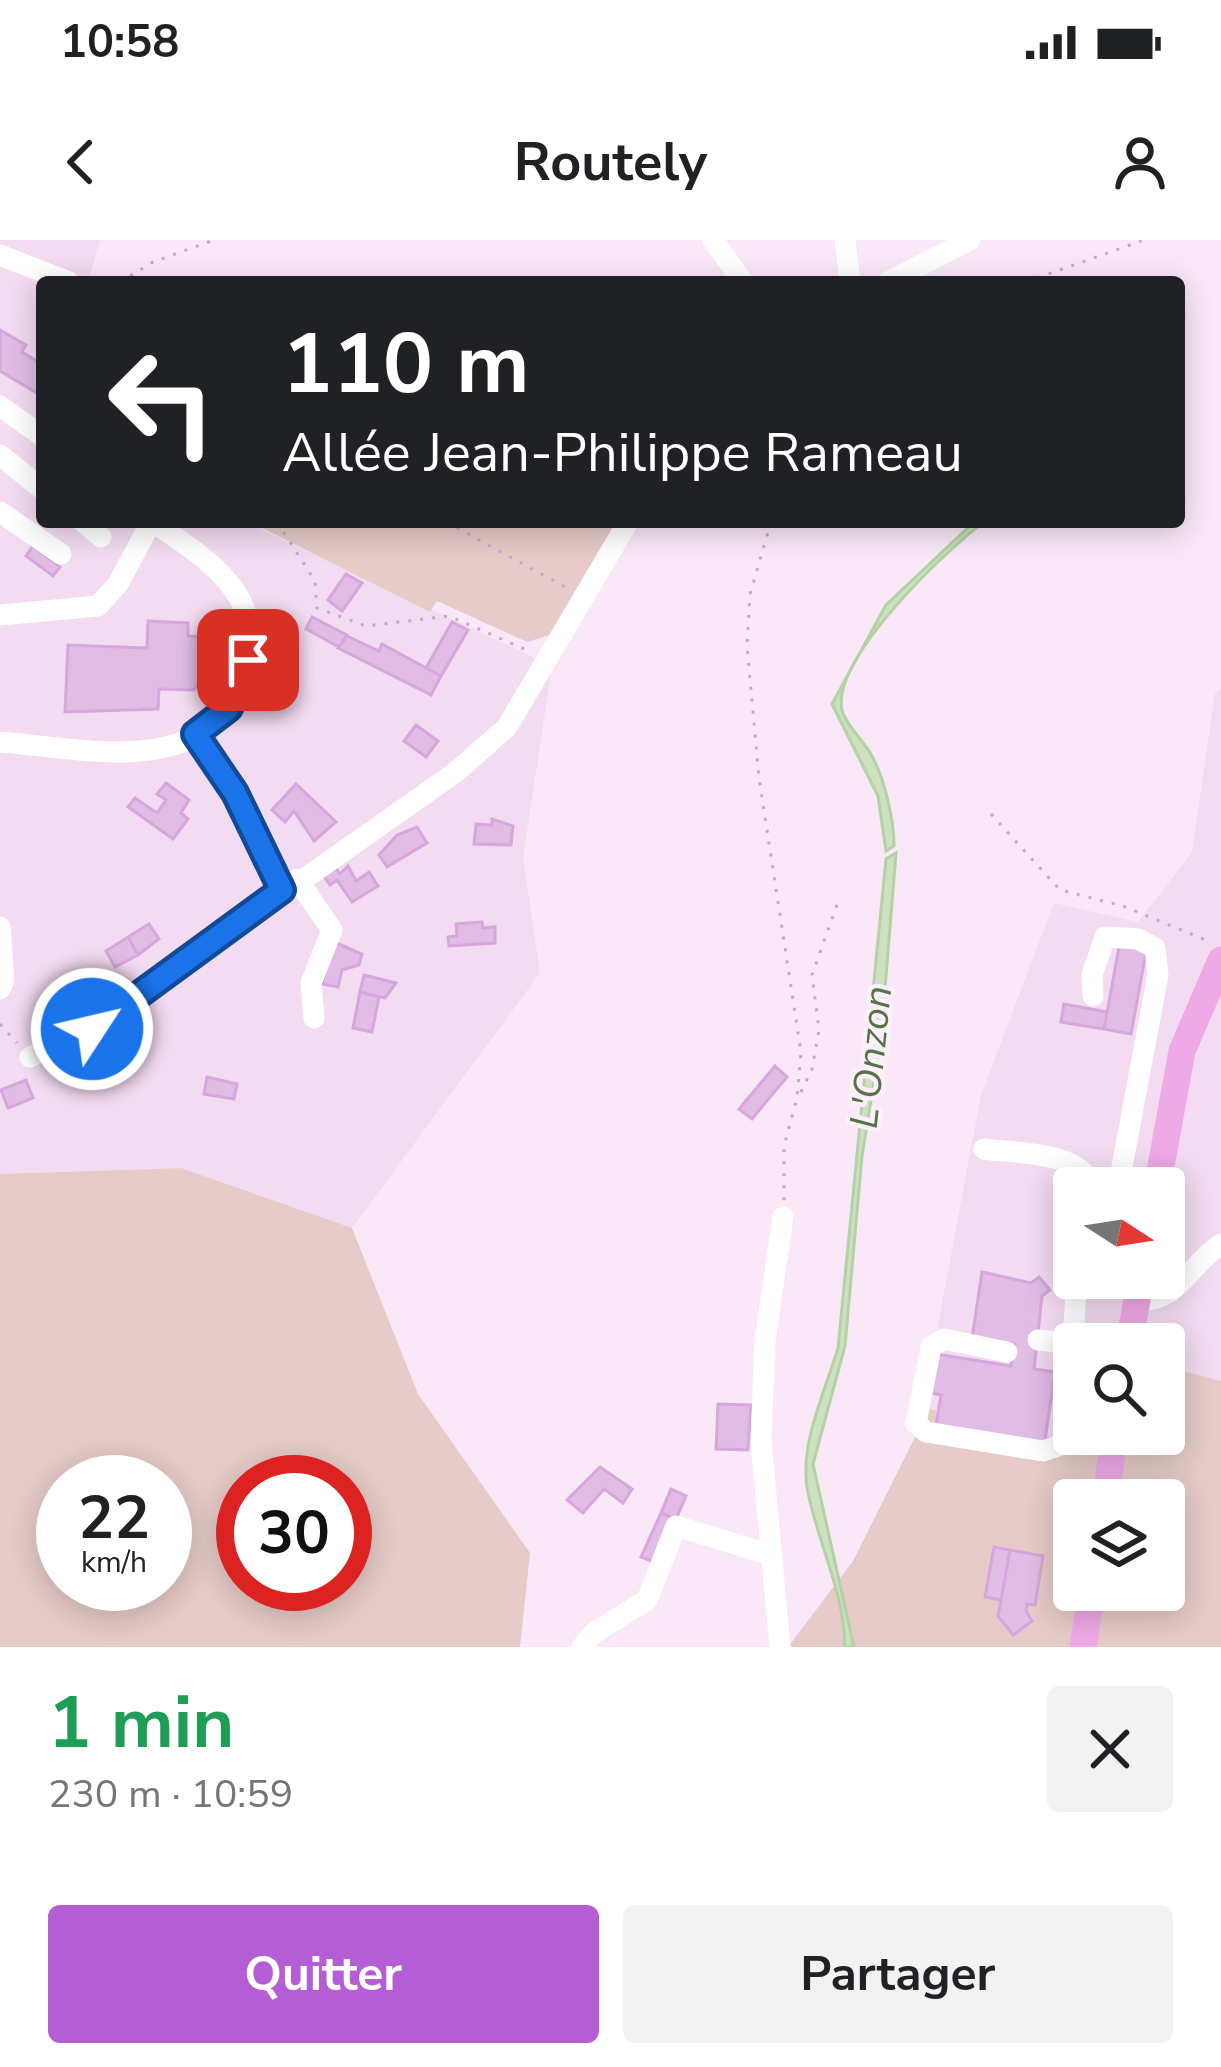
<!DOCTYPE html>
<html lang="fr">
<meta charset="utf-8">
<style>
body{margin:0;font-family:"Nunito Sans",sans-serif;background:#f2f2f2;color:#202124;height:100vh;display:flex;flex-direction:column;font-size:45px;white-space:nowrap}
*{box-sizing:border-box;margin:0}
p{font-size:39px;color:#757577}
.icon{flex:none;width:66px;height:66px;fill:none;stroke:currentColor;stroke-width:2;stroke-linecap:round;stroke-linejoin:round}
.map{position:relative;height:1407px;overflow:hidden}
.sheet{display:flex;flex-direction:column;background:#fff;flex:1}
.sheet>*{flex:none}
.top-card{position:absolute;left:36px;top:36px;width:1149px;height:252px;border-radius:12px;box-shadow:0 6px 30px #0003;background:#202124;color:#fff;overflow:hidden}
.needle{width:78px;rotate:102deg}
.tools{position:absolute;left:1053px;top:927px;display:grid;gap:24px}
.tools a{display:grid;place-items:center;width:132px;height:132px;border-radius:12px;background:#fff;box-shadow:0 6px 30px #0003;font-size:60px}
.speed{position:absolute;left:36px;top:1215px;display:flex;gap:24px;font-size:60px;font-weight:700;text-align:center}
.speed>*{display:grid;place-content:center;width:156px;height:156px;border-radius:50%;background:#fff;box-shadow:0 6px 30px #0003;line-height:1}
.speed small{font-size:30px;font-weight:400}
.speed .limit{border:18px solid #d22;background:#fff;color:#111}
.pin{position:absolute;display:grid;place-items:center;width:102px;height:102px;color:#fff;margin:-51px;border-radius:24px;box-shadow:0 6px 18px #0006}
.me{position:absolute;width:132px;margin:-66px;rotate:55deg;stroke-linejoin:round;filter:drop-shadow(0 0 9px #0008)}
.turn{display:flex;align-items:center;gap:42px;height:252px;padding:0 48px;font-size:54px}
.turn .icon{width:156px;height:156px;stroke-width:2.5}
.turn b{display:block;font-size:84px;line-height:102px}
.round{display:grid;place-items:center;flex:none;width:126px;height:126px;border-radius:12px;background:#f2f2f2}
.overview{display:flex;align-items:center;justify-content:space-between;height:204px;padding:0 48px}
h1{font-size:72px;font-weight:700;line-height:90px;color:#1e9e55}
.button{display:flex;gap:24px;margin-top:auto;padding:24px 48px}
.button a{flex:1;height:138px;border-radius:12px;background:#b45dd4;color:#fff;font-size:48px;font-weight:700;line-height:138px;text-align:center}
.button a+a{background:#f2f2f2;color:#202124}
.status{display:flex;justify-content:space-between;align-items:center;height:84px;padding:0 60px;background:#fff;direction:ltr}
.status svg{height:33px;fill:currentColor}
header{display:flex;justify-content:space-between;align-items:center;height:156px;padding:0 48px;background:#fff;font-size:54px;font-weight:700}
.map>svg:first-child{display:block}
.residential{fill:#f3dbf1;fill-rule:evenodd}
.green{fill:#e6cbc8;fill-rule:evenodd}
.water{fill:#cbe1bf;stroke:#b5d2a6;stroke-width:3}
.building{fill:#e1bce5;stroke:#d6a6dc;stroke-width:3}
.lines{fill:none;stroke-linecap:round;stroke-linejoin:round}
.path{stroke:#cca6d1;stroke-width:3;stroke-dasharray:3 9;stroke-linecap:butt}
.minor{stroke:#fff;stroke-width:21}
.major{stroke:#f0a9e7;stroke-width:27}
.route-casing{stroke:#114b97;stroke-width:30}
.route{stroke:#1a73e8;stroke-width:21}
.labels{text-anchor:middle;stroke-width:9;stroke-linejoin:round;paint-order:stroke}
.water-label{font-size:39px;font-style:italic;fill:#547445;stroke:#fdeefb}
</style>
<div class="status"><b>10:58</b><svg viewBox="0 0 49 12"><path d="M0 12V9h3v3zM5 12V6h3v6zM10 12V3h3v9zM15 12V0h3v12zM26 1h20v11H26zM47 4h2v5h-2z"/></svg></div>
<header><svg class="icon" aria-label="back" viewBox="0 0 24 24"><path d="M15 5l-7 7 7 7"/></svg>Routely<svg class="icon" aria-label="person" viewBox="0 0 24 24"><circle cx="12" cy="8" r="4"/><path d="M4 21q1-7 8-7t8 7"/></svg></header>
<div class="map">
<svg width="1221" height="1407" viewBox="0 0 1221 1407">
<rect width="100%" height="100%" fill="#fae8f8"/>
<path class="residential" d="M 0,0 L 100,0 L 88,42 L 42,42 L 42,282 L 245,282 L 552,426 L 523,618 L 540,733 L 352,988 L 181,928 L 0,934 Z
M 1221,448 L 1221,1141 L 1164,1126 L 1164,1104 L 1074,1104 L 1074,1194 L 1133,1194 L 1129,1216 L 929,1169 L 931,1123 L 981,855 L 1054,663 L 1138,682 L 1192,612 L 1215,453 ZM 1074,948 L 1164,948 L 1164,1038 L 1074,1038 Z"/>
<path class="green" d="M 250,282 L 619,282 L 550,395 L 527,402 L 437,361 L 430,372 Z
M 181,928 L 352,988 L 418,1154 L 530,1313 L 520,1407 L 0,1407 L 0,934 ZM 165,1242 L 165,1344 L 63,1344 L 63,1242 ZM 345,1242 L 345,1344 L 243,1344 L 243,1242 Z
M 1164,1126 L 1221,1141 L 1221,1407 L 788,1407 L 853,1321 L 929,1169 L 1129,1216 L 1133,1194 L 1164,1194 ZM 1074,1260 L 1164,1260 L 1164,1350 L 1074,1350 Z"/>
<path class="water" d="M 974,282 L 984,282 C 947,309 830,420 842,470 C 845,484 864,501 872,516 C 885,540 894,580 894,606 L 886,611 L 878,556 L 832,464 L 886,365 Z
M 896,613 L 881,799 L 862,916 L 845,1106 L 813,1224 L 854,1407 L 845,1407 C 844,1352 819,1306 808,1253 C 798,1206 825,1152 838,1108 L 886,619 Z"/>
<path class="building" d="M 0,90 L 26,105 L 22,112 L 42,124 L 42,156 L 0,131 Z
M 33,306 L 60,327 L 53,336 L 26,316 Z
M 346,334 L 362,343 L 342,371 L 328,360 Z
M 312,377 L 347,395 L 339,407 L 306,389 Z
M 148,381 L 188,383 L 188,396 L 214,397 L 207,429 L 194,450 L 159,449 L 158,469 L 65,472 L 68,405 L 147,408 Z
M 452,382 L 468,390 L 441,436 L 426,428 Z
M 347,396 L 379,411 L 382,404 L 441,436 L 431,455 L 338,408 Z
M 416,485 L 438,501 L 426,517 L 404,501 Z
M 166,543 L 189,560 L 181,573 L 188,579 L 173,599 L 128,567 L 135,558 L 157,573 L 166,560 L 157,554 Z
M 296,544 L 336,582 L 314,601 L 294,571 L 285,582 L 272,570 Z
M 492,579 L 513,586 L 511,605 L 474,604 L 476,584 L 492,585 Z
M 417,587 L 427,603 L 387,627 L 379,615 L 397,595 Z
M 348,626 L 356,641 L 369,632 L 378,646 L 352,662 L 337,640 L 330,645 L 323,635 L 335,627 L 340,634 Z
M 482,682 L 483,688 L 495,687 L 495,703 L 449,706 L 448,697 L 457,696 L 456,684 Z
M 149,684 L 159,699 L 138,715 L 128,697 Z
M 128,697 L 138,715 L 115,727 L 106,711 Z
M 332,701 L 362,714 L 359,725 L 342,730 L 338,747 L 322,744 Z
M 1120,702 L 1147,707 L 1131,794 L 1104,789 Z
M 364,735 L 396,743 L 385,758 L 360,752 Z
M 360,752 L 379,757 L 372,792 L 353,788 Z
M 1064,764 L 1107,772 L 1104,789 L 1061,782 Z
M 127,795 L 141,823 L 121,829 L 111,801 Z
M 81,813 L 92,835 L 72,843 L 62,822 Z
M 775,826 L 787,837 L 752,879 L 739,869 Z
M 207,837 L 237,844 L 234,859 L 204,854 Z
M 26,840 L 33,858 L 8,868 L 1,850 Z
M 982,1032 L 1031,1043 L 1039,1037 L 1050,1050 L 1042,1056 L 1034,1129 L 1055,1132 L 1044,1207 L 935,1191 L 941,1155 L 931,1153 L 936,1114 L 1011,1126 L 1014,1104 L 972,1098 Z
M 718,1164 L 751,1165 L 748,1210 L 716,1209 Z
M 600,1227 L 632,1249 L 623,1263 L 604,1249 L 583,1273 L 567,1260 Z
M 671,1249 L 686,1256 L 676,1279 L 661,1273 Z
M 661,1273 L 676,1279 L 657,1323 L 641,1317 Z
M 994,1307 L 1010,1310 L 1001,1360 L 985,1357 Z
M 1010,1310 L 1043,1316 L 1035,1365 L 1027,1364 L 1026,1371 L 1032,1381 L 1013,1395 L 998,1376 Z"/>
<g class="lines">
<path class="path" d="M 120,42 L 153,22 L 214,0
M 1026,42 L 1144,0
M 277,282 L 315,341 L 317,368 L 366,386 L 449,376 L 529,411
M 446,282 L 567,348
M 771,282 L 750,354 L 747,406 L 759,538 L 801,812 L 797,858 L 784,906 L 784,961
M 991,574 L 1060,650 L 1123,666 L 1208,701
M 0,784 L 17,803
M 801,852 L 812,829 L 819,790 L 812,735 L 839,659"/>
<path class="minor" d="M 713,0 L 743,42
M 845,0 L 850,42
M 0,15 L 69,42
M 888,42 L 970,0
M 0,166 L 42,196
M 0,215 L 42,249
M 0,272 L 61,314
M 83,282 L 101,297
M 0,375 L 98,366 L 118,344 L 151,282
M 195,494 L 235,553 L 282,650
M 0,502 C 56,506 131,523 185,501 C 212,489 230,467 240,441 C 273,359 213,323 153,282
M 297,639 L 332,690 L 311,743 L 314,778
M 0,687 L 4,741 L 0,749
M 1093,756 L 1092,735 L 1105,697 L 1138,699 L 1155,708 L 1158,735 L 1118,948
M 30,817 L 91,789 L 456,532 L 507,487 L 628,282
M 984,909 C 1017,914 1082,910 1092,948
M 1137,1061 C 1181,1061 1188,1025 1221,1004
M 1038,1100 L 1074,1104
M 1007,1112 L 944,1099 L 931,1107 L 916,1183 L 926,1192 L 1043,1211 L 1061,1205 L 1067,1187 L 1077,1038
M 582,1407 L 594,1393 L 647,1360 L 676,1286 L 771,1315
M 780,1407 L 761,1201 L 765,1101 L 783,977"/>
<path class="major" d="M 1157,948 L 1182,811 L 1221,720
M 1129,1104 L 1141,1038
M 1105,1260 L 1115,1194
M 1083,1407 L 1092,1350"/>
</g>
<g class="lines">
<g class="route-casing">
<path id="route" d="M 92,789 L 282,650 L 235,553 L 195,494 L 229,468 L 248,420"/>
</g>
<use href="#route" class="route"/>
</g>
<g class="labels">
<g class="water-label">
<text transform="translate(870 817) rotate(-84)" y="14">L'Onzon</text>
</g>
</g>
</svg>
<div class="tools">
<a><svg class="needle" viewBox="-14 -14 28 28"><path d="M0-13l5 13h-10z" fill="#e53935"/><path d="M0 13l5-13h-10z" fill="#757577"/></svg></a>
<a><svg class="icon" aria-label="search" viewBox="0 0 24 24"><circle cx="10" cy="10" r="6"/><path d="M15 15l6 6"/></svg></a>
<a><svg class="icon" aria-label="layers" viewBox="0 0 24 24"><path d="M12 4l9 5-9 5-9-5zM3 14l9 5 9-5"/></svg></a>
</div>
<div class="speed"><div>22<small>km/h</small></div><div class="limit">30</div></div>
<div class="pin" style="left:248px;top:420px;background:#d93025"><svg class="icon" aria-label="arrive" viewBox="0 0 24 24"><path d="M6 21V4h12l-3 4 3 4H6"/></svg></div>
<svg class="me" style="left:92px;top:789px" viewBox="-20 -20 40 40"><circle r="17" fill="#1a73e8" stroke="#fff" stroke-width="3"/><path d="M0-11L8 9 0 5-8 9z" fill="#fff"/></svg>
<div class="top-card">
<div class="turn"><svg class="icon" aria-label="left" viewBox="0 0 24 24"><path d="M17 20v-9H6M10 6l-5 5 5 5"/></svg><div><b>110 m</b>Allée Jean-Philippe Rameau</div></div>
</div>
</div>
<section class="sheet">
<div class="overview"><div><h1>1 min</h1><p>230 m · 10:59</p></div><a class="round"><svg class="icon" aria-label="close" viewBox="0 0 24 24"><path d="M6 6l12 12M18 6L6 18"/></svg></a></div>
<div class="button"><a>Quitter</a><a>Partager</a></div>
</section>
